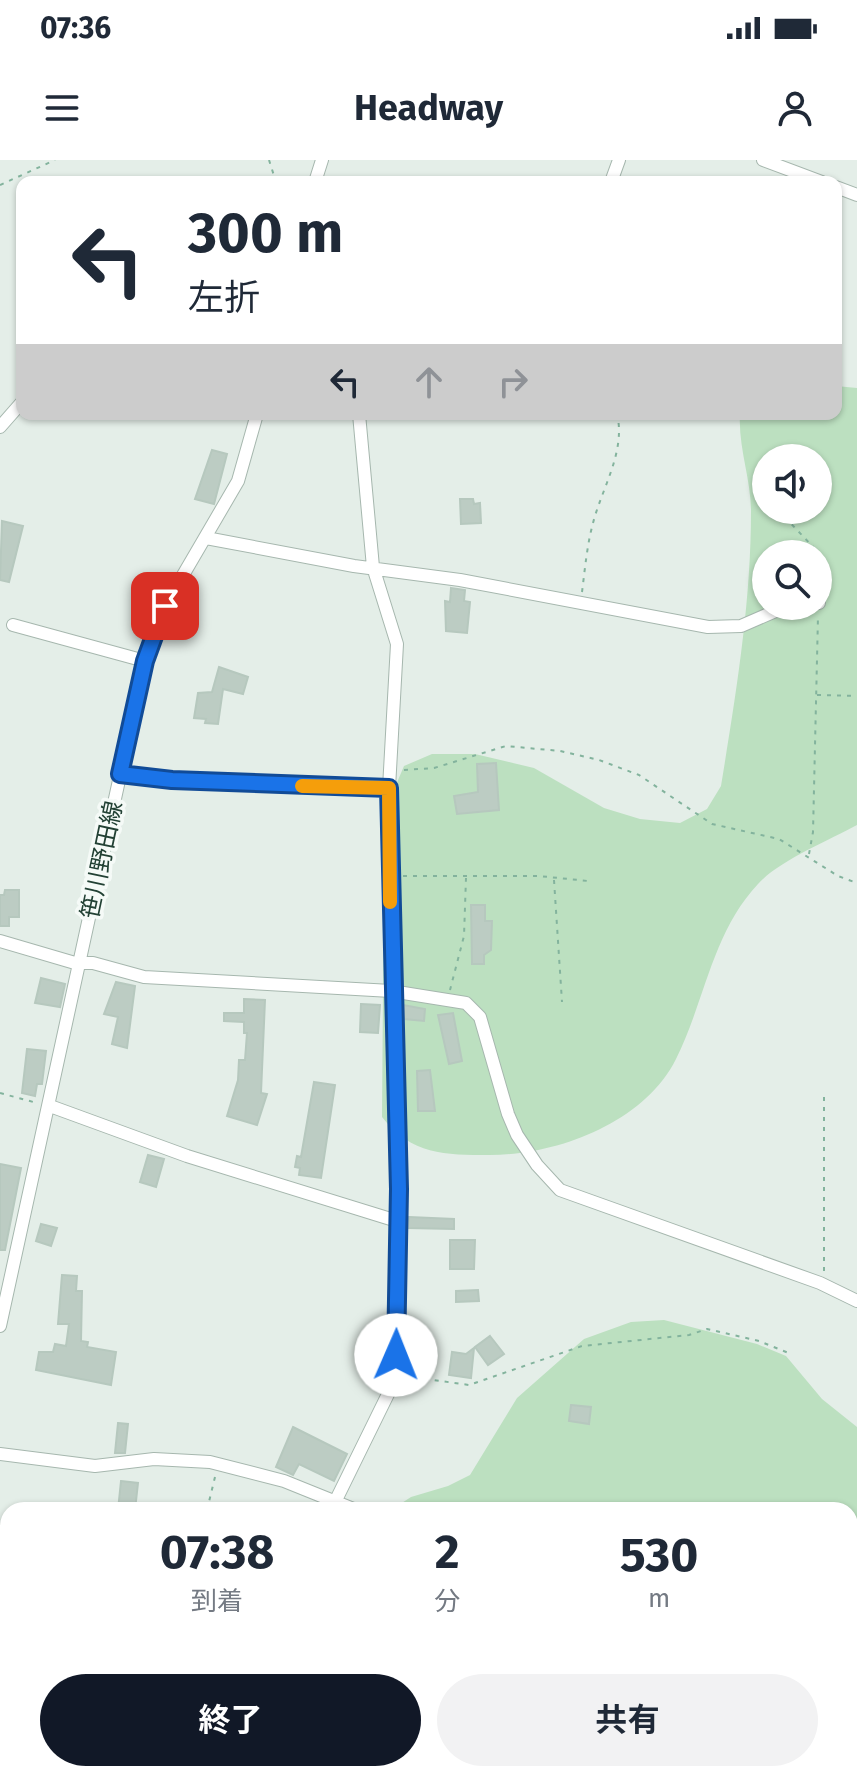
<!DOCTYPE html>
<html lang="ja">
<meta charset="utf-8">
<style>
body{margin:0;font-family:"Fira Sans","Noto Sans JP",sans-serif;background:#f2f2f3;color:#1f2937;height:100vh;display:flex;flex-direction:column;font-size:30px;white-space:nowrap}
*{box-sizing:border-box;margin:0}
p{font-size:26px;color:#747a83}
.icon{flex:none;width:44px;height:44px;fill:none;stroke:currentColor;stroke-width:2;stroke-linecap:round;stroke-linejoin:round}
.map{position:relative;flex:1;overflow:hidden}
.drawer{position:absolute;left:0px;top:1342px;width:858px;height:280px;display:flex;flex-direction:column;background:#fff;border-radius:24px 24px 0 0;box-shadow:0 2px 6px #0004}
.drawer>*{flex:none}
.guide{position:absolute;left:16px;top:16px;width:826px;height:244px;border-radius:16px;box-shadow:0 2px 6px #0004;background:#fff;color:#1f2937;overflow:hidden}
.fabs{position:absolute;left:752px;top:284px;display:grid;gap:16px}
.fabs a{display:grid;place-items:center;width:80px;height:80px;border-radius:50%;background:#fff;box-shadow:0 2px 6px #0004;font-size:40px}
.pin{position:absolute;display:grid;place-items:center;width:68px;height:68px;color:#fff;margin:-34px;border-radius:16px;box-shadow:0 4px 12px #0006}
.me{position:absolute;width:88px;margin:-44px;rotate:1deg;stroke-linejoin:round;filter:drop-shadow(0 0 6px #0008)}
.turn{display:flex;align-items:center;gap:28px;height:168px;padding:0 40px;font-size:36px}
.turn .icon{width:104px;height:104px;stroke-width:2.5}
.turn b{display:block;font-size:56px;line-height:68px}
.lanes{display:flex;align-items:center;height:76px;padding:0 40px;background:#0003;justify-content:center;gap:40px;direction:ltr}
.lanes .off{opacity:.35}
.eta{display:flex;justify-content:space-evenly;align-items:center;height:136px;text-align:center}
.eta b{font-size:48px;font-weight:700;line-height:56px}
.primary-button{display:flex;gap:16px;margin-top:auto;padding:16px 40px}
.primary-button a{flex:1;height:92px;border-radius:48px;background:#111827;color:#fff;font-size:32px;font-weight:700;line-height:92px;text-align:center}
.primary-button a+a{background:#f2f2f3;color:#1f2937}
.status{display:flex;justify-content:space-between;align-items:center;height:56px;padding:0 40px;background:#fff;direction:ltr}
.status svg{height:22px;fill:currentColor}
header{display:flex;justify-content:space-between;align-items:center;height:104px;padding:0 40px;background:#fff;font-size:36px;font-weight:700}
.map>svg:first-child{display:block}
.green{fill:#bce0c0;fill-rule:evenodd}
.building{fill:#bcccc3;stroke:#b6c8be;stroke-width:2}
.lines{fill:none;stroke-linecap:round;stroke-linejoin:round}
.minor-casing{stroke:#a6b7ae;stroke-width:14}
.path{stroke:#83b39d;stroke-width:2;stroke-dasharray:4 6;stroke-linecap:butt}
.minor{stroke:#fff;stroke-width:12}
.route-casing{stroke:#114b97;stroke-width:20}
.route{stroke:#1a73e8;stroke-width:14}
.slow{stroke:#f59e0b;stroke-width:14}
.labels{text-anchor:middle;stroke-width:7;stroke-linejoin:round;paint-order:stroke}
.street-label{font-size:24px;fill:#224134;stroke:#f5faf7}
</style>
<div class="status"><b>07:36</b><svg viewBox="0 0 49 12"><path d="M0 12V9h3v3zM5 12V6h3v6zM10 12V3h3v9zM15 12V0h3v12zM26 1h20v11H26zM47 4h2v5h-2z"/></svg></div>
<header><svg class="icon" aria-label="menu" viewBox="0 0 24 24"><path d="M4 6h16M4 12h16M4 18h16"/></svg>Headway<svg class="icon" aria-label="person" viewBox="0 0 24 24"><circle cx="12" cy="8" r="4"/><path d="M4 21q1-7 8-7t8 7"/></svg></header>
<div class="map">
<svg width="857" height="1622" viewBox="0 0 857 1622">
<rect width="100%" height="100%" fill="#e4eee8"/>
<path class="green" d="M 836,226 L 857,228 L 857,665 C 828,681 780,700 758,724 C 712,773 705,841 676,899 C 644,963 557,995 490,995 C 444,995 412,995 382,957 L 384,695 L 390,639 L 404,606 L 432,594 L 475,594 L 534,608 L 604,648 L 640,659 L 680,663 L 707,649 L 721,626 C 736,534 751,444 751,351 C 751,319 738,287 740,254 L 836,254 ZM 766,298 L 818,298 L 818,350 L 766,350 ZM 766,394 L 818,394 L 818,446 L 766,446 Z
M 664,1160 L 757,1184 L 786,1196 L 822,1239 L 857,1267 L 857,1622 L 394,1622 L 393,1614 L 850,1614 L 850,1350 L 391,1350 L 411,1337 L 448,1326 L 470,1315 L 517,1238 L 584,1179 L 631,1162 Z"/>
<path class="building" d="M 212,290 L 227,294 L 214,344 L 195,339 Z
M 460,339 L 473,339 L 474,344 L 480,343 L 481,363 L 461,364 Z
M 2,361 L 23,366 L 9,422 L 0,420 Z
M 451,428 L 465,430 L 464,441 L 470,442 L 467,473 L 446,471 L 445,441 L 450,442 Z
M 219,507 L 248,517 L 243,534 L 223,529 L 218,564 L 205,563 L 206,559 L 194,558 L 198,533 L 212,532 Z
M 496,603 L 499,650 L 457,654 L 454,636 L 478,632 L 477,604 Z
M 5,730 L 19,730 L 19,757 L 9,757 L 9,766 L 0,766 L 0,735 L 4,735 Z
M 471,745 L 485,745 L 485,761 L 492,761 L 491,790 L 484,795 L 484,804 L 472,804 Z
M 41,818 L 65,824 L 60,847 L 35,843 Z
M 116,822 L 135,826 L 127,888 L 112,884 L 118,857 L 104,854 Z
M 244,839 L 265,840 L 261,933 L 267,934 L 257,965 L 227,956 L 238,920 L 239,900 L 245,900 L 247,873 L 244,873 L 244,862 L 224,861 L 224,853 L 244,853 Z
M 361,844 L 380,845 L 378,873 L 360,872 Z
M 403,845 L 425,849 L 424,861 L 404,859 Z
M 453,853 L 462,901 L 449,904 L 438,855 Z
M 27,889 L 46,891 L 42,924 L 37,924 L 35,936 L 22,933 Z
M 430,910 L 435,951 L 418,951 L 417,911 Z
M 314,922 L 335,925 L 321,1018 L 299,1015 L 300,1008 L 295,1007 L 297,996 L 301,997 Z
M 148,995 L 164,999 L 156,1027 L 140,1022 Z
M 0,1004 L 21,1008 L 5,1090 L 0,1090 Z
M 409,1057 L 454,1059 L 454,1069 L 408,1068 Z
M 41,1064 L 57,1068 L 51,1086 L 36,1081 Z
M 450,1080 L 475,1080 L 474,1109 L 450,1109 Z
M 62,1115 L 77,1116 L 76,1131 L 82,1131 L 81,1181 L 88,1182 L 87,1187 L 116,1192 L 111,1225 L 36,1210 L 39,1192 L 53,1192 L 55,1184 L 66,1186 L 69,1164 L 58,1164 Z
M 478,1130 L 479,1141 L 456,1142 L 456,1131 Z
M 490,1176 L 504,1194 L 488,1205 L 475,1187 Z
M 474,1188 L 471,1218 L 449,1215 L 452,1192 L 466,1194 Z
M 571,1245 L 591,1247 L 589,1264 L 569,1261 Z
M 118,1263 L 128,1264 L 125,1293 L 115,1293 Z
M 293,1267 L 347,1294 L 334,1321 L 299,1304 L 293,1315 L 276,1307 Z
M 121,1321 L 138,1323 L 135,1350 L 118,1350 Z"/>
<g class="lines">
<g class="minor-casing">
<path id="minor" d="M 763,0 L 822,22
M 315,22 L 322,0
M 611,22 L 619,0
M 836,27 L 857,35
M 0,267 L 22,242
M 206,378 L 354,406 L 460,420 L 708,467 L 741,466 L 787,446
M 818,443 L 819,443
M 13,465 L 145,501
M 120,614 L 172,620 L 389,628
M 0,781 L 75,803 L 93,803 L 144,817 L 391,831 L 466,843 L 480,857 L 508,954 L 517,975 L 537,1005 L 560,1030 L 820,1123 L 857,1141
M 50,946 L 187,996 L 397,1061
M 0,1166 L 145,501 L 165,446 L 238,321 L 257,254
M 0,1294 L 95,1306 L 154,1299 L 210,1302 L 284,1321 L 356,1350
M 335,1342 L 392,1226 L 396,1203 L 399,1029 L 389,628 L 397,484 L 373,407 L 359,254
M 0,1493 L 8,1494
M 392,1622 L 393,1614"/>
</g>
<path class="path" d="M 269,0 L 276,22
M 0,25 L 55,0
M 711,259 L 713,254
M 778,350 L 818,392 L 820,430
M 582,432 C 585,409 587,385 593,363 C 602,328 626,291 617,254
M 817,535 L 857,536
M 404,610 L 434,608 L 506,586 L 560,591 L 599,600 L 639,615 L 712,664 L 779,679 L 838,716 L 857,723
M 809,694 L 813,672 L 818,456
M 403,716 L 539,716 L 588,721
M 554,720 L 562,842
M 450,830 L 464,776 L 466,718
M 0,933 L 37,943
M 824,1111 L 824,933
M 405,1216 L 469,1225 L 582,1186 L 689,1175 L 707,1169 L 759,1181 L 791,1194
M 207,1350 L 215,1317
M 850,1487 L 857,1486
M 143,1622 L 145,1614
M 513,1622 L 560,1622"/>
<use href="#minor" class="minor"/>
</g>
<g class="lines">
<g class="route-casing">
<path id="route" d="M 165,446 L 145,501 L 120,614 L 172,620 L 389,628 L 399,1029 L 396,1195"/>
</g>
<use href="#route" class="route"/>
<path class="slow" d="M 302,626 L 389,628 L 390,742"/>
</g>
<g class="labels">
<g class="street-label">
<text transform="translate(102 700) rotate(-78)" y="8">笹川野田線</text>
</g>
</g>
</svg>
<div class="fabs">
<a><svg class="icon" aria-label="sound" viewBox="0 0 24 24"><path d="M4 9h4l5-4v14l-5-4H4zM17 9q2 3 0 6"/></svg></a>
<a><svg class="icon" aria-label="search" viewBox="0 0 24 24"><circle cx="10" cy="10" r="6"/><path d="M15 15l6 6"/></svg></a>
</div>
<div class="pin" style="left:165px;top:446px;background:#d93025"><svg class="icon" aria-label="arrive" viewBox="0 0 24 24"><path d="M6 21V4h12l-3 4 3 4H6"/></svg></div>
<svg class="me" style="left:396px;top:1195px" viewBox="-20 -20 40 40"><circle r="19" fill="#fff"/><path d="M0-13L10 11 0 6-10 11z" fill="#1a73e8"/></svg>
<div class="guide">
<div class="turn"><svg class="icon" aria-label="left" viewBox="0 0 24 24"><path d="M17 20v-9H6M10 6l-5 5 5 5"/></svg><div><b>300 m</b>左折</div></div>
<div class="lanes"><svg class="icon" aria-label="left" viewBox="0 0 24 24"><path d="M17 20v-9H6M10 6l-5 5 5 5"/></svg><svg class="icon off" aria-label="ahead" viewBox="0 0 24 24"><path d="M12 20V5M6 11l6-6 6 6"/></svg><svg class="icon off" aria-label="right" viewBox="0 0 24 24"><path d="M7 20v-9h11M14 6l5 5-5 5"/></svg></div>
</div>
<section class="drawer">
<div class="eta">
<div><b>07:38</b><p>到着</p></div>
<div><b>2</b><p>分</p></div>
<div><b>530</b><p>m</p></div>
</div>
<div class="primary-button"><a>終了</a><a>共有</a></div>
</section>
</div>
